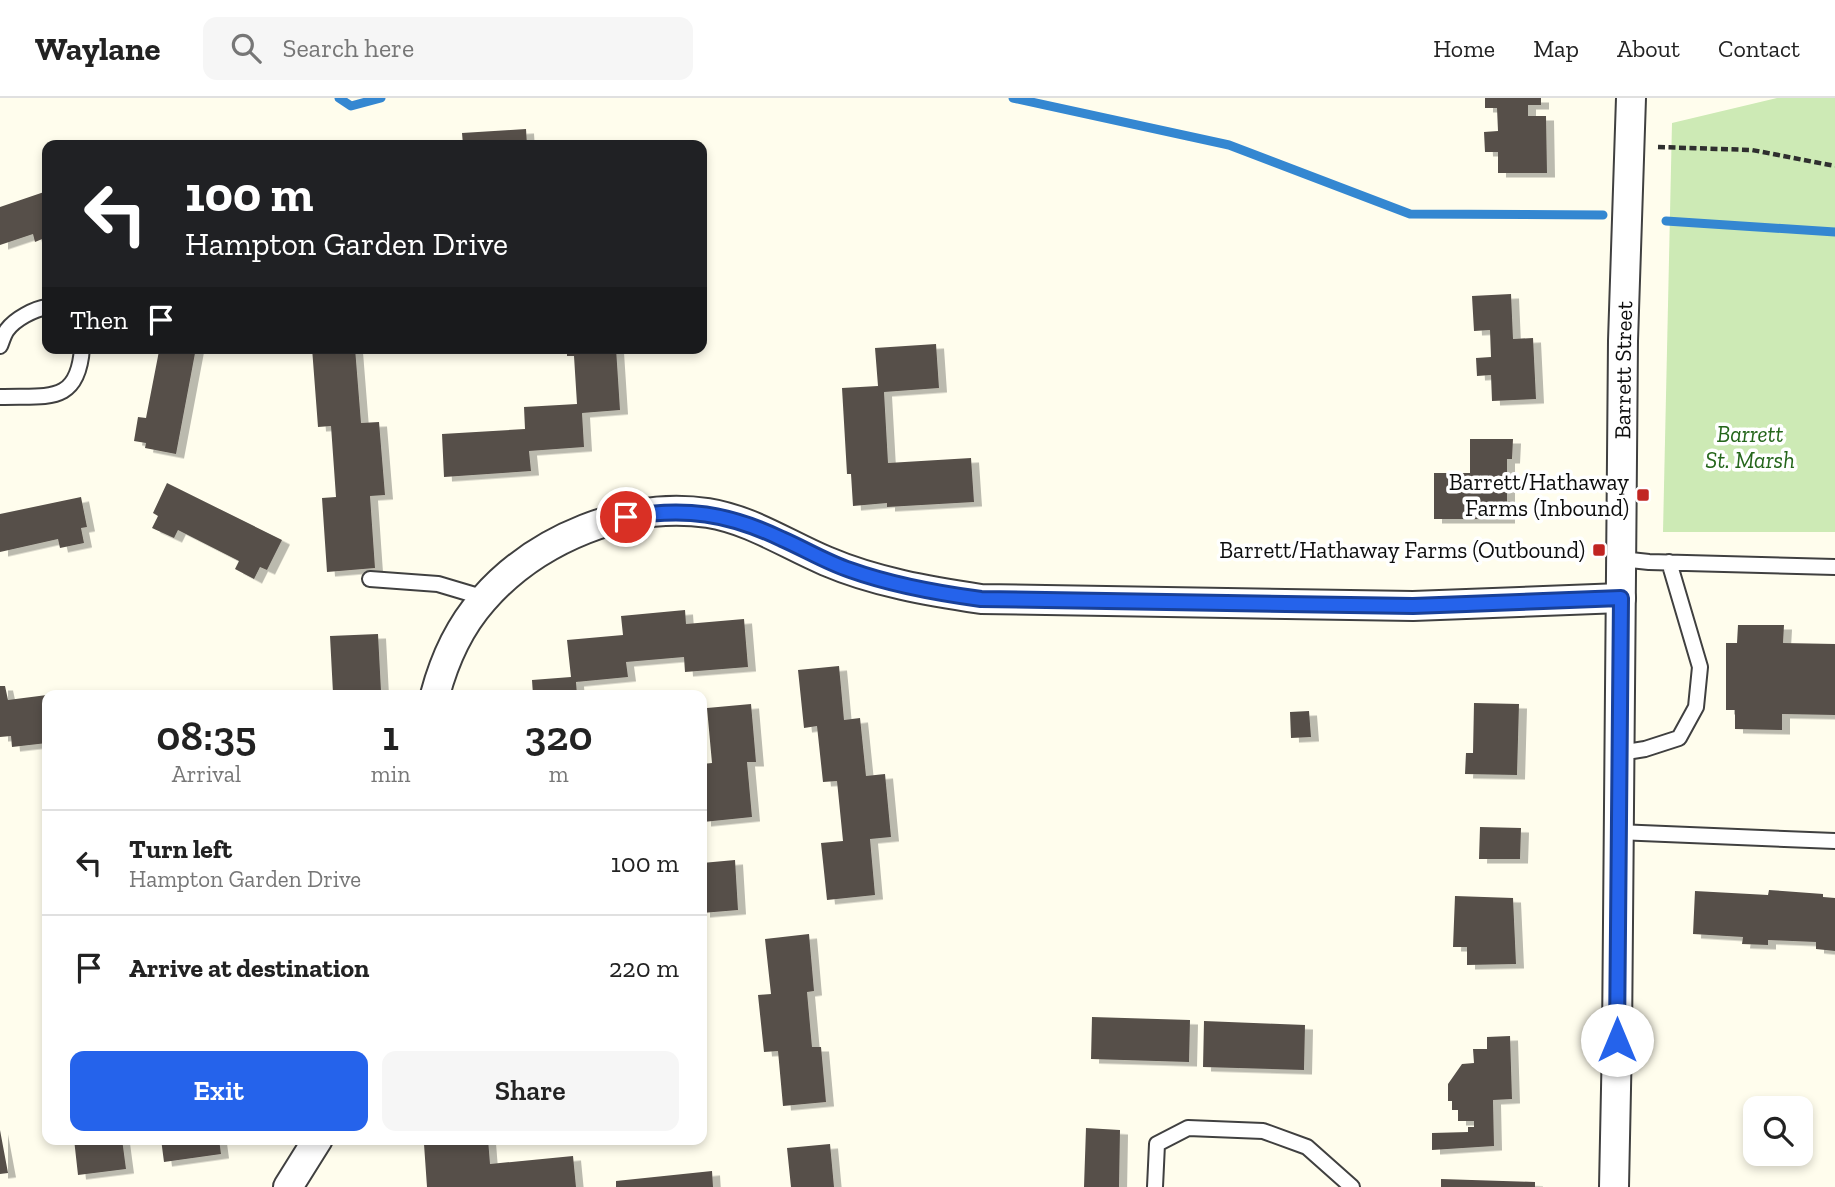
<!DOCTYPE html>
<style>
body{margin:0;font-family:"Zilla Slab",serif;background:#f6f6f6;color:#222;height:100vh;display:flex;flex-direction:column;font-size:26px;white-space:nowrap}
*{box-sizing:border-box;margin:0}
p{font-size:23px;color:#767676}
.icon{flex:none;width:38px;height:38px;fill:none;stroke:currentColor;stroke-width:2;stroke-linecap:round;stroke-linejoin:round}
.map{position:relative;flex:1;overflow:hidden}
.side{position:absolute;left:42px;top:592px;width:665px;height:455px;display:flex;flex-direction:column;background:#fff;border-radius:14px;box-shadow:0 4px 10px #0003}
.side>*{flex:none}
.top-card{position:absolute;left:42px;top:42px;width:665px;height:214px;border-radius:14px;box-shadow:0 4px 10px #0003;background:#202124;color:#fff;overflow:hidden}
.tools{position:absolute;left:1743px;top:998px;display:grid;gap:14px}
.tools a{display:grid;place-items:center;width:70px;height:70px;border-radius:14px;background:#fff;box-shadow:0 4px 10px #0003;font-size:35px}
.pin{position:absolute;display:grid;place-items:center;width:60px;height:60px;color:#fff;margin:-30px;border:4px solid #fff;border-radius:50%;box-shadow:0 2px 7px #0007}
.me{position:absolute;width:77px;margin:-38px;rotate:0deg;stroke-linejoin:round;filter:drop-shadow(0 0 5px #0008)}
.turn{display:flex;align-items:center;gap:24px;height:147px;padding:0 28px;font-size:32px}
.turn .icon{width:91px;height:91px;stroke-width:2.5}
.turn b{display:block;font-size:49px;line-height:60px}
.then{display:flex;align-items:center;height:66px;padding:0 28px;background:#0003;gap:14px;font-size:26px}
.eta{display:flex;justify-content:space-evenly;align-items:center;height:119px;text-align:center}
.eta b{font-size:42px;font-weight:600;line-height:49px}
.button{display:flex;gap:14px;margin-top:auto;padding:14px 28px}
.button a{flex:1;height:80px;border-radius:14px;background:#2563eb;color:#fff;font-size:28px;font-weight:600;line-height:80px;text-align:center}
.button a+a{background:#f6f6f6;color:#222}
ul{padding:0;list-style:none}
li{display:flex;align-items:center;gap:21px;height:105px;padding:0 28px;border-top:2px solid #e0e0e0}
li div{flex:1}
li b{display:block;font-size:26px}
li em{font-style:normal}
header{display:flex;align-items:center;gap:42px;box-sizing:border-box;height:98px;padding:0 35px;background:#fff;border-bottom:2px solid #e0e0e0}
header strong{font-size:33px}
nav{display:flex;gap:38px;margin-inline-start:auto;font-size:24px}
.search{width:490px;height:63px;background:#f6f6f6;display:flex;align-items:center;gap:18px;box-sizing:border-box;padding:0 24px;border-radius:14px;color:#767676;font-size:26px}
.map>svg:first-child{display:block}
.green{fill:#cdeab5}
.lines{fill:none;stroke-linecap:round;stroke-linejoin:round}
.stream{stroke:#3487d1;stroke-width:9}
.building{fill:#564f49;filter:url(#shadow)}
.service-casing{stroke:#404040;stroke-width:18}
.minor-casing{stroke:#404040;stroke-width:32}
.path{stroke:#2f2f2f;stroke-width:4.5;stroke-dasharray:7 3.5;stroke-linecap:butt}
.service{stroke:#fff;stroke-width:14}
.minor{stroke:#fff;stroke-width:28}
.route-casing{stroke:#184099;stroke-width:18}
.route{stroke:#2563eb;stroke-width:12}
.poi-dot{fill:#c12521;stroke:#fff;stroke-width:2.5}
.labels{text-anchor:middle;stroke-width:7;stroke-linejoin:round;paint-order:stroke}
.street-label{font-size:23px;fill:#0d0d0d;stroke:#fff}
.park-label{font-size:23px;font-style:italic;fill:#25661b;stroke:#fff}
.poi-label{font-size:23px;fill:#0d0d0d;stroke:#fff;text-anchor:end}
</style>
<header>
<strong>Waylane</strong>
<div class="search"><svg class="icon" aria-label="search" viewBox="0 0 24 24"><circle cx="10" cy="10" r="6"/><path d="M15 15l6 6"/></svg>Search here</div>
<nav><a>Home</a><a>Map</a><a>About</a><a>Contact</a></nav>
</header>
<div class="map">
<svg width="1835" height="1089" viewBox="0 0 1835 1089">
<defs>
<filter id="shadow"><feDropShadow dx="8" dy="4.5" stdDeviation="0" flood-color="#0004"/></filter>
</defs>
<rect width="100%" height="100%" fill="#fffded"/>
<path class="green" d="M 1777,0 L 1835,0 L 1835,434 L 1663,434 L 1672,25 Z"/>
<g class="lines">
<path class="stream" d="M 339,0 L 351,8 L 381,0
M 1013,0 L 1229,47 L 1410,116 L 1603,117
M 1666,123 L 1835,134"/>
</g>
<path class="building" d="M 1485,0 L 1541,0 L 1541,7 L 1528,7 L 1528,18 L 1546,18 L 1547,75 L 1498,75 L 1498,54 L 1485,54 L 1484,34 L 1498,33 L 1497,10 L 1485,10 Z
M 526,31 L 527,47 L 463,47 L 462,35 Z
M 47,93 L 47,139 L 35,144 L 33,136 L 0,147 L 0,109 Z
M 1511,196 L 1513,241 L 1533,240 L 1536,301 L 1492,303 L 1491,277 L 1477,278 L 1476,260 L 1491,259 L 1490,232 L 1474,233 L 1472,198 Z
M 936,246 L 939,290 L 884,294 L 888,365 L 971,360 L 974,404 L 887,409 L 887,405 L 853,408 L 851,376 L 847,376 L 842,290 L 878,288 L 875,250 Z
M 152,250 L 196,250 L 176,356 L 145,350 L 146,345 L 134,343 L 138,319 L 146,320 L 159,253 Z
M 312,250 L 355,250 L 361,325 L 379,324 L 385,397 L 370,398 L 375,470 L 327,474 L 322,400 L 336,399 L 331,328 L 318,329 Z
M 567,250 L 616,250 L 620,312 L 582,315 L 584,349 L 529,353 L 531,373 L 444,379 L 442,336 L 525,331 L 524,309 L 577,306 L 574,258 L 567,258 Z
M 1470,341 L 1513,341 L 1512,361 L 1507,361 L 1507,421 L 1434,421 L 1434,375 L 1470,375 Z
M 167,385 L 282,442 L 267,472 L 260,469 L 254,481 L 235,471 L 239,463 L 178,432 L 174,440 L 152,430 L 158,418 L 153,415 Z
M 81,399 L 87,429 L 81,430 L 84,445 L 60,450 L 58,441 L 0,454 L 0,416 Z
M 685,512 L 686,526 L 744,521 L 748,569 L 685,574 L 684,559 L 626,564 L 628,579 L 576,584 L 577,597 L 533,597 L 532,582 L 571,579 L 567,542 L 623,537 L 621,518 Z
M 1738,527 L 1784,527 L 1783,545 L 1835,546 L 1835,617 L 1782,616 L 1782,632 L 1735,631 L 1735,612 L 1726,612 L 1726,545 L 1737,545 Z
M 378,536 L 381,593 L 333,595 L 330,538 Z
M 839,568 L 844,622 L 860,620 L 866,678 L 885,676 L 891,739 L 870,741 L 875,797 L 827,802 L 821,745 L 843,743 L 837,683 L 823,684 L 817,628 L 804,630 L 798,572 Z
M 0,588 L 5,588 L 8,602 L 47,597 L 47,645 L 12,649 L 11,638 L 0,639 Z
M 1474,605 L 1519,606 L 1517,677 L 1465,676 L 1466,655 L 1473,655 Z
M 751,606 L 756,664 L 747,664 L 752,719 L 703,724 L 702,666 L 712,665 L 707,610 Z
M 1309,613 L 1311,639 L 1291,640 L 1290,614 Z
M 1480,729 L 1521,730 L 1520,761 L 1479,761 Z
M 735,762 L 738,812 L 702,815 L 702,765 Z
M 1769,792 L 1823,796 L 1823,799 L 1835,800 L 1835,853 L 1816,851 L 1816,844 L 1768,842 L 1768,847 L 1742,846 L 1743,839 L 1693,836 L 1695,793 L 1768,797 Z
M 1455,798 L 1513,800 L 1516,866 L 1467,867 L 1467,849 L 1453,849 Z
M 809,836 L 814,893 L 807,894 L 812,949 L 821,949 L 826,1004 L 783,1008 L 778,953 L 764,954 L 758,897 L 771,896 L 765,841 Z
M 1092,919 L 1190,922 L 1189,964 L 1091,961 Z
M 1204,923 L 1305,927 L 1304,972 L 1203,969 Z
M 1510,938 L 1512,1001 L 1493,1002 L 1494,1048 L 1432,1052 L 1432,1035 L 1468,1034 L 1468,1029 L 1474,1029 L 1474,1023 L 1458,1023 L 1458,1012 L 1452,1012 L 1452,1003 L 1448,1003 L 1448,986 L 1462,966 L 1474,965 L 1473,951 L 1487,951 L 1487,939 Z
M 1086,1030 L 1120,1032 L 1119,1089 L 1084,1089 Z
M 0,1032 L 8,1075 L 0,1076 Z
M 74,1041 L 122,1041 L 126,1071 L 78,1077 Z
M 161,1041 L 219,1041 L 221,1056 L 164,1064 Z
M 442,1041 L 488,1041 L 490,1066 L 573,1058 L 576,1089 L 427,1089 L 424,1046 L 442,1044 Z
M 830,1046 L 834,1089 L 791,1089 L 787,1050 Z
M 712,1073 L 713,1089 L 616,1089 L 616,1083 Z
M 1441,1081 L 1535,1084 L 1535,1089 L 1441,1089 Z"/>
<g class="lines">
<g class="service-casing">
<path id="service" d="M 0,248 C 2,243 4,236 7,232 C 15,221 34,211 47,209
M 0,299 C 46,297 78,308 82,250
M 1621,461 L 1649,464 L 1835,469
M 370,481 L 438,486 L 485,500
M 1620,655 L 1645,651 L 1679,640 L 1696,609 L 1700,569 L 1669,464
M 1617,734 L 1835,743
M 1155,1089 L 1157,1046 L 1188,1030 L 1263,1033 L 1307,1049 L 1352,1089"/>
</g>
<g class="minor-casing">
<g id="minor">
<path d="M 435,597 C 444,563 460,528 483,502 C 536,441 627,403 708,415 C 751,422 786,446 826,463 C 875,484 928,493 981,501 L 1413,508 L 1621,500"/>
<path d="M 288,1089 L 318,1041"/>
<path id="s1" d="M 1614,1089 L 1617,942 L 1623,243 L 1631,0"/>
</g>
</g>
<path class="path" d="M 1658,49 L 1752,52 L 1835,68"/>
<use href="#service" class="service"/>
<use href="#minor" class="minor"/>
</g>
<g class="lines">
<g class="route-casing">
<path id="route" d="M 626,419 C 685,409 728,415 782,441 C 805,451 826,464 850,472 C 892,487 936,495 981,501 L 1413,508 L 1621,500 L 1617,942"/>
</g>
<use href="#route" class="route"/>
</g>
<g class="poi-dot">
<rect x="1636" y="390" width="14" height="14" rx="3.5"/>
<rect x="1592" y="445" width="14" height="14" rx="3.5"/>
</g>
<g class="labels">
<g class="street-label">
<text dy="8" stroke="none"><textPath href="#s1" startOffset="817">Barrett Street</textPath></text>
</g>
<g class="park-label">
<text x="1750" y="344">Barrett<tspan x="1750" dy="26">St. Marsh</tspan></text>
</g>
<g class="poi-label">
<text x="1629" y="392">Barrett/Hathaway<tspan x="1629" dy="26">Farms (Inbound)</tspan></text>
<text x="1585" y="460">Barrett/Hathaway Farms (Outbound)</text>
</g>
</g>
</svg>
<div class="tools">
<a><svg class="icon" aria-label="search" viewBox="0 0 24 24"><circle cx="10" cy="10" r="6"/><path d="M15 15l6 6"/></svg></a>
</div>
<div class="pin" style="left:626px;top:419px;background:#d93025"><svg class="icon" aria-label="arrive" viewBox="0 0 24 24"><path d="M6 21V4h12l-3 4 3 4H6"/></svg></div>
<svg class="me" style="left:1617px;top:942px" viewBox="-20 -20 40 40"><circle r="19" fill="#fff"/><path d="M0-13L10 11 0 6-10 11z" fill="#2563eb"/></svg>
<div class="top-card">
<div class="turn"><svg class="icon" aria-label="left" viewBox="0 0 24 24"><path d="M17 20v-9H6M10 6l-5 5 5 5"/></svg><div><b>100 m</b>Hampton Garden Drive</div></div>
<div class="then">Then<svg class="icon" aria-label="arrive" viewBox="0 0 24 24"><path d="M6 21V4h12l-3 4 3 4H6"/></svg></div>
</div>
<section class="side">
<div class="eta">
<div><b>08:35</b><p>Arrival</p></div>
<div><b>1</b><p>min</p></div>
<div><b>320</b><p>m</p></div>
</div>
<ul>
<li><svg class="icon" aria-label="left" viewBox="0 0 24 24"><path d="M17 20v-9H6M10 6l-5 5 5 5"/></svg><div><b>Turn left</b><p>Hampton Garden Drive</p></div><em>100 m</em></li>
<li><svg class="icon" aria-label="arrive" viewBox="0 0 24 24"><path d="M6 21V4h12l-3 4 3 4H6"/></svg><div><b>Arrive at destination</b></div><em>220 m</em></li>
</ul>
<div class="button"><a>Exit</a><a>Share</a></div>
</section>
</div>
